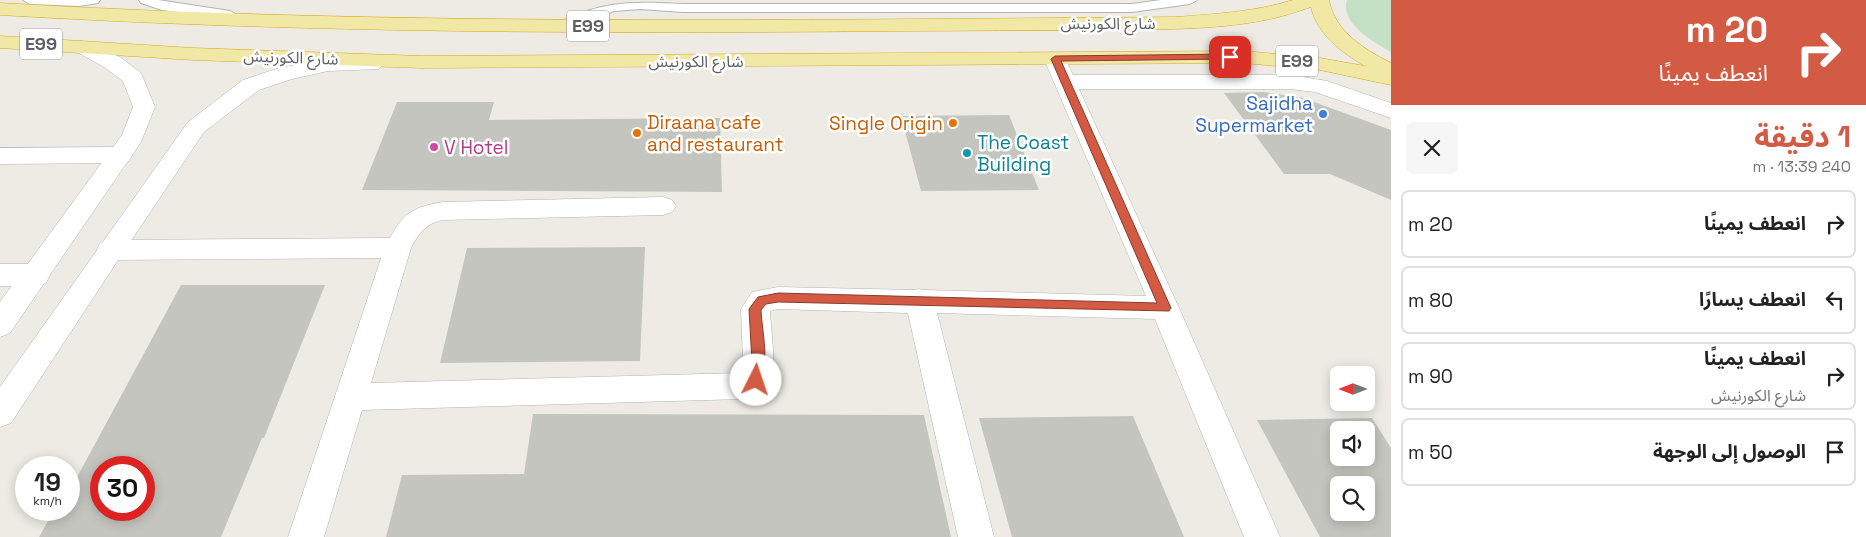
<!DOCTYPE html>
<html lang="ar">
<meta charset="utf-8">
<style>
body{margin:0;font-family:"Space Grotesk","Noto Sans Arabic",sans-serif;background:#f6f6f6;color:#222;direction:rtl;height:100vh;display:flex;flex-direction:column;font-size:19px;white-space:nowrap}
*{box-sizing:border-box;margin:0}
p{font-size:16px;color:#767676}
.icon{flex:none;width:28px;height:28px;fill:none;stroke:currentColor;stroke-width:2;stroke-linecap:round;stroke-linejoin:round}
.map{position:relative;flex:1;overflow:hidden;direction:ltr}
.panel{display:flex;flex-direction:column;background:#fff;width:475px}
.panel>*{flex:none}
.banner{background:#d35b44;color:#fff;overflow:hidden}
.needle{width:32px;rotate:270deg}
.controls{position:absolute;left:1330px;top:366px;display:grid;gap:10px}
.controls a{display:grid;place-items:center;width:45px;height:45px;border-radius:8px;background:#fff;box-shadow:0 2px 12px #0003;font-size:25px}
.speed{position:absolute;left:15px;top:456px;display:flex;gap:10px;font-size:25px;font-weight:700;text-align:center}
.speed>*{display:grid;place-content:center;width:65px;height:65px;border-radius:50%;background:#fff;box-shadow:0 2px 12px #0003;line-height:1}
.speed small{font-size:12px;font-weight:400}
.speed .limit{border:8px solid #d22;background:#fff;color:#111}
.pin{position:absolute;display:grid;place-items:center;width:42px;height:42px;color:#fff;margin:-21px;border-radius:10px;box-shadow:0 2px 8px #0006}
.me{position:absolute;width:55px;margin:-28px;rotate:4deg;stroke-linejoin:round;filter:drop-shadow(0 0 4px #0008)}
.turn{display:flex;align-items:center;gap:18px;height:105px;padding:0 15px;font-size:22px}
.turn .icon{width:65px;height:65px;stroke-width:2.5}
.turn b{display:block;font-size:35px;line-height:42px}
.round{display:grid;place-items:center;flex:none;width:52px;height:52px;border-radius:8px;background:#f6f6f6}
.summary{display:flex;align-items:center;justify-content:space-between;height:85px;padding:0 15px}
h1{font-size:30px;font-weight:700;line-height:38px;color:#d35b44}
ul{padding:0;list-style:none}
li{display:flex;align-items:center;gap:15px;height:68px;margin:0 10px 8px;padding:0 5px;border:2px solid #e0e0e0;border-radius:8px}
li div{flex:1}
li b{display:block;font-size:19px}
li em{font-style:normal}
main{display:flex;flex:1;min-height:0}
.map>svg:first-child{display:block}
.green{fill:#c4e1c6}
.building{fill:#c5c5bf;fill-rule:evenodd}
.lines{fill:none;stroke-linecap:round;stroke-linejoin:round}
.service-casing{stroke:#b1b4b8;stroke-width:2}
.minor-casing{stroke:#b1b4b8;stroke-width:1}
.tertiary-casing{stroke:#b1b4b8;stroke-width:1}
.trunk-casing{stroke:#d4a91d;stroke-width:1}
.service{fill:#fff;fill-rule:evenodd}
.minor{fill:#fff;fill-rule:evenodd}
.tertiary{fill:#fff;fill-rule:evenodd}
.trunk{fill:#f2e8a6;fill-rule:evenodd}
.route{fill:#d35b44;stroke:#893b2c}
.shop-dot{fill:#3f7fe0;stroke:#fff;stroke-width:2}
.food-dot{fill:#e8710a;stroke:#fff;stroke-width:2}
.hotel-dot{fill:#d1479c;stroke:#fff;stroke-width:2}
.culture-dot{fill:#0f9aa8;stroke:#fff;stroke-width:2}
.labels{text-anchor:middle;stroke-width:5;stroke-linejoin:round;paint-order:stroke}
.far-street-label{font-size:16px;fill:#5c5f63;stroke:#fff}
.shield{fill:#fff;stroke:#8d8f92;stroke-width:1}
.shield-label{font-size:18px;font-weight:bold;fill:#5c5f63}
.shop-label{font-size:19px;fill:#366cbe;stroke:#fff;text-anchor:end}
.food-label{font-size:19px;fill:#c56008;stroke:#fff;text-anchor:start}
.culture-label{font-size:19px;fill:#0d838f;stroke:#fff;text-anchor:start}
.hotel-label{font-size:19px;fill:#b23c85;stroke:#fff;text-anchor:start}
</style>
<main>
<section class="panel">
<div class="banner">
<div class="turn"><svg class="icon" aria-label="right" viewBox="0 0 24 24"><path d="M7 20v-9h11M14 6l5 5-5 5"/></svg><div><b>20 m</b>انعطف يمينًا</div></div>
</div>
<div class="summary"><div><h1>1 دقيقة</h1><p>240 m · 13:39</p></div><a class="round"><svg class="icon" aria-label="close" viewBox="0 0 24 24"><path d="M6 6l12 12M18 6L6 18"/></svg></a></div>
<ul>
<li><svg class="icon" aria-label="right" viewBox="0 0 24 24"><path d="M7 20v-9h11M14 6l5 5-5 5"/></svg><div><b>انعطف يمينًا</b></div><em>20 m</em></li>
<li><svg class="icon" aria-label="left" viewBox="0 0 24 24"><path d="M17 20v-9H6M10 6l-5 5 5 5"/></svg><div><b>انعطف يسارًا</b></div><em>80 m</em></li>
<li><svg class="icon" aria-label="right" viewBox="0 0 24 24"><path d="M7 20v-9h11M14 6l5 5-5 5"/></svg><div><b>انعطف يمينًا</b><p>شارع الكورنيش</p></div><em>90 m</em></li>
<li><svg class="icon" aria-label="arrive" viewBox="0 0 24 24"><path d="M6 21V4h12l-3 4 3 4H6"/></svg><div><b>الوصول إلى الوجهة</b></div><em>50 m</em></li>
</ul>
</section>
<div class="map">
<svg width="1391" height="537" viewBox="0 0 1391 537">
<rect width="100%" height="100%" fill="#edebe4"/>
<path class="green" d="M 1347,0 L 1391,0 L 1391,52 C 1375,43 1339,23 1347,0 Z"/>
<path class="building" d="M 1263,92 L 1303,98 L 1391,130 L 1391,200 L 1330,174 L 1284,174 L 1224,93 Z
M 397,102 L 494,102 L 489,120 L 720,118 L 722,192 L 362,190 Z
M 1009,115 L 1039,190 L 921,191 L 901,116 Z
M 645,247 L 640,361 L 440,363 L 467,248 Z
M 181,285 L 325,285 L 264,438 L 262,438 L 221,537 L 39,537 L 54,510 L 69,510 L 69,479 L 76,479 ZM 101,468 L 144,468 L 144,510 L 101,510 Z
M 533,414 L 924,415 L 951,537 L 386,537 L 402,475 L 524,474 Z
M 1133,416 L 1184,537 L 1012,537 L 979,418 Z
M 1372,418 L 1391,448 L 1391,537 L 1320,537 L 1257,420 ZM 1339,430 L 1366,430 L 1366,458 L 1339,458 ZM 1339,485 L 1366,485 L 1366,512 L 1339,512 Z"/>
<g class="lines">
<g class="service-casing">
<path id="service" d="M 23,0 L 100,0 L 98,3 L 79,6 L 30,4 Z
M 139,0 L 158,0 L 230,11 L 237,15 L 230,19 L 162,10 L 141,3 Z
M 1161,0 L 1197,0 L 1190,4 L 1132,12 L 683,12 L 640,9 L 614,11 L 563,31 L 556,27 C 560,21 569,18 576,15 C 611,0 645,2 683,4 L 1132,4 Z"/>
</g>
<g class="minor-casing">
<path id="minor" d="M 1055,53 L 1063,54 L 1073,75 L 1290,75 L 1327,81 L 1391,103 L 1391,118 L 1315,92 L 1290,89 L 1079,89 L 1179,308 L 1280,537 L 1244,537 L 1155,319 L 937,313 L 994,537 L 958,537 L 908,313 L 778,309 L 770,311 C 771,336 778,366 767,389 L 742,399 L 362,410 L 324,537 L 288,537 L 381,258 L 110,260 L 100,257 L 97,250 L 100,243 L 110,240 L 390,238 C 404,212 414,207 443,202 L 663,197 L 672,200 L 676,206 L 672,212 L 663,215 L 443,220 C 426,223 419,233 411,248 L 371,383 L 740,373 L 743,362 L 741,309 L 752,292 L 778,287 L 914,290 L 919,289 L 924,290 L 1146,296 L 1044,59 L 1047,54 Z
M 120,147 L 129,149 L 132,155 L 129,161 L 120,163 L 0,164 L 0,148 Z
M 0,264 L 36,264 L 46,267 L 50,275 L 46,283 L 36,286 L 0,286 Z"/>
</g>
<g class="tertiary-casing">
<path id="tertiary" d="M 82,41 L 120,57 L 141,73 L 155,107 L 141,142 L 10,333 L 0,337 L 0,302 L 122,135 L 133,107 L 123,81 L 104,67 L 75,51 L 72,47 L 75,43 Z
M 371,58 L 379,59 L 382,64 L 379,69 L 328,71 L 292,79 L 259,90 L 204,132 L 120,257 L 11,423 L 0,427 L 0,387 L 188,122 L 243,80 L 279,68 L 328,59 Z"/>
</g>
<g class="trunk-casing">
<path id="trunk" d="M 1293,0 L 1329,0 C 1335,32 1364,49 1391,63 L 1391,85 L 1320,70 L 1244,63 L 422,68 L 193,60 L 0,48 L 0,36 L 193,48 L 422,56 L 1244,51 L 1320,58 L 1365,66 C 1342,53 1317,34 1311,7 C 1296,12 1281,17 1266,20 C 1210,31 1152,29 1095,30 C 1031,30 968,31 904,31 C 602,34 301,33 0,15 L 0,3 C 392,26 784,20 1176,17 C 1216,14 1254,12 1293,0 Z"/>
</g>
<use href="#service" class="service"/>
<use href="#minor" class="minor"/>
<use href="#tertiary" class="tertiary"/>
<use href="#trunk" class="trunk"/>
</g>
<path class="route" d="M 1230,54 L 1234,57 L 1233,59 L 1061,61 L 1171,308 L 1169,311 L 778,302 L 766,304 L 761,310 C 762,332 770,364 760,384 L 756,385 L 751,384 L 749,380 L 752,362 L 749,309 L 758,297 L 778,293 L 1157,303 L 1051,59 L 1055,56 Z"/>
<circle class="shop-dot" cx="1323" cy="114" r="5"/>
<g class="food-dot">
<circle cx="953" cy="123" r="5"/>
<circle cx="637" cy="133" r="5"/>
</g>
<circle class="hotel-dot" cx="434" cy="147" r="5"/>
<circle class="culture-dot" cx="967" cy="153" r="5"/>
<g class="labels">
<g class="far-street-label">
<text x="1108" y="29">شارع الكورنيش</text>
<text transform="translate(291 57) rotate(2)" y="6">شارع الكورنيش</text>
<text x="696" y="67">شارع الكورنيش</text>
</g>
<g class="shield">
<rect x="567" y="10.5" width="42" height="31" rx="4"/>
<rect x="20" y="28.5" width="42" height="31" rx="4"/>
<rect x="1276" y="45.5" width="42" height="31" rx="4"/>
</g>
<g class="shield-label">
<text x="588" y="32">E99</text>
<text x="41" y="50">E99</text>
<text x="1297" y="67">E99</text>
</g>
<g class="shop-label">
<text x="1313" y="110">Sajidha<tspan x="1313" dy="22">Supermarket</tspan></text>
</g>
<g class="food-label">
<text x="647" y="129">Diraana cafe<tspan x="647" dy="22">and restaurant</tspan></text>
<text x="943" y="130" text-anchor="end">Single Origin</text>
</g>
<g class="culture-label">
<text x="977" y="149">The Coast<tspan x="977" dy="22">Building</tspan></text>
</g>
<g class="hotel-label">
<text x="444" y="154">V Hotel</text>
</g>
</g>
</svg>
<div class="controls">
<a><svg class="needle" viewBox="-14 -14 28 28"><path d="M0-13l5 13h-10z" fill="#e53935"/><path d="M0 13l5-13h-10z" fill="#767676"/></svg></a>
<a><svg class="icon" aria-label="sound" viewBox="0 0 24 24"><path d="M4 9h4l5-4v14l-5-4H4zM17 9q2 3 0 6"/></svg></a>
<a><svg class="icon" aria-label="search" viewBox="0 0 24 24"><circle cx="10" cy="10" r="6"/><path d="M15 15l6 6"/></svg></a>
</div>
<div class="speed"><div>19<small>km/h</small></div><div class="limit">30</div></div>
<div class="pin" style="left:1230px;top:57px;background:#d93025"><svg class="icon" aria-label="arrive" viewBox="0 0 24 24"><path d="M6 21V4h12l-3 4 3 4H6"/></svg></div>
<svg class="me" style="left:756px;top:380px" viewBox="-20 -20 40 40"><circle r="19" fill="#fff"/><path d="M0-13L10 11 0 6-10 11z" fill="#d35b44"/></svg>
</div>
</main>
